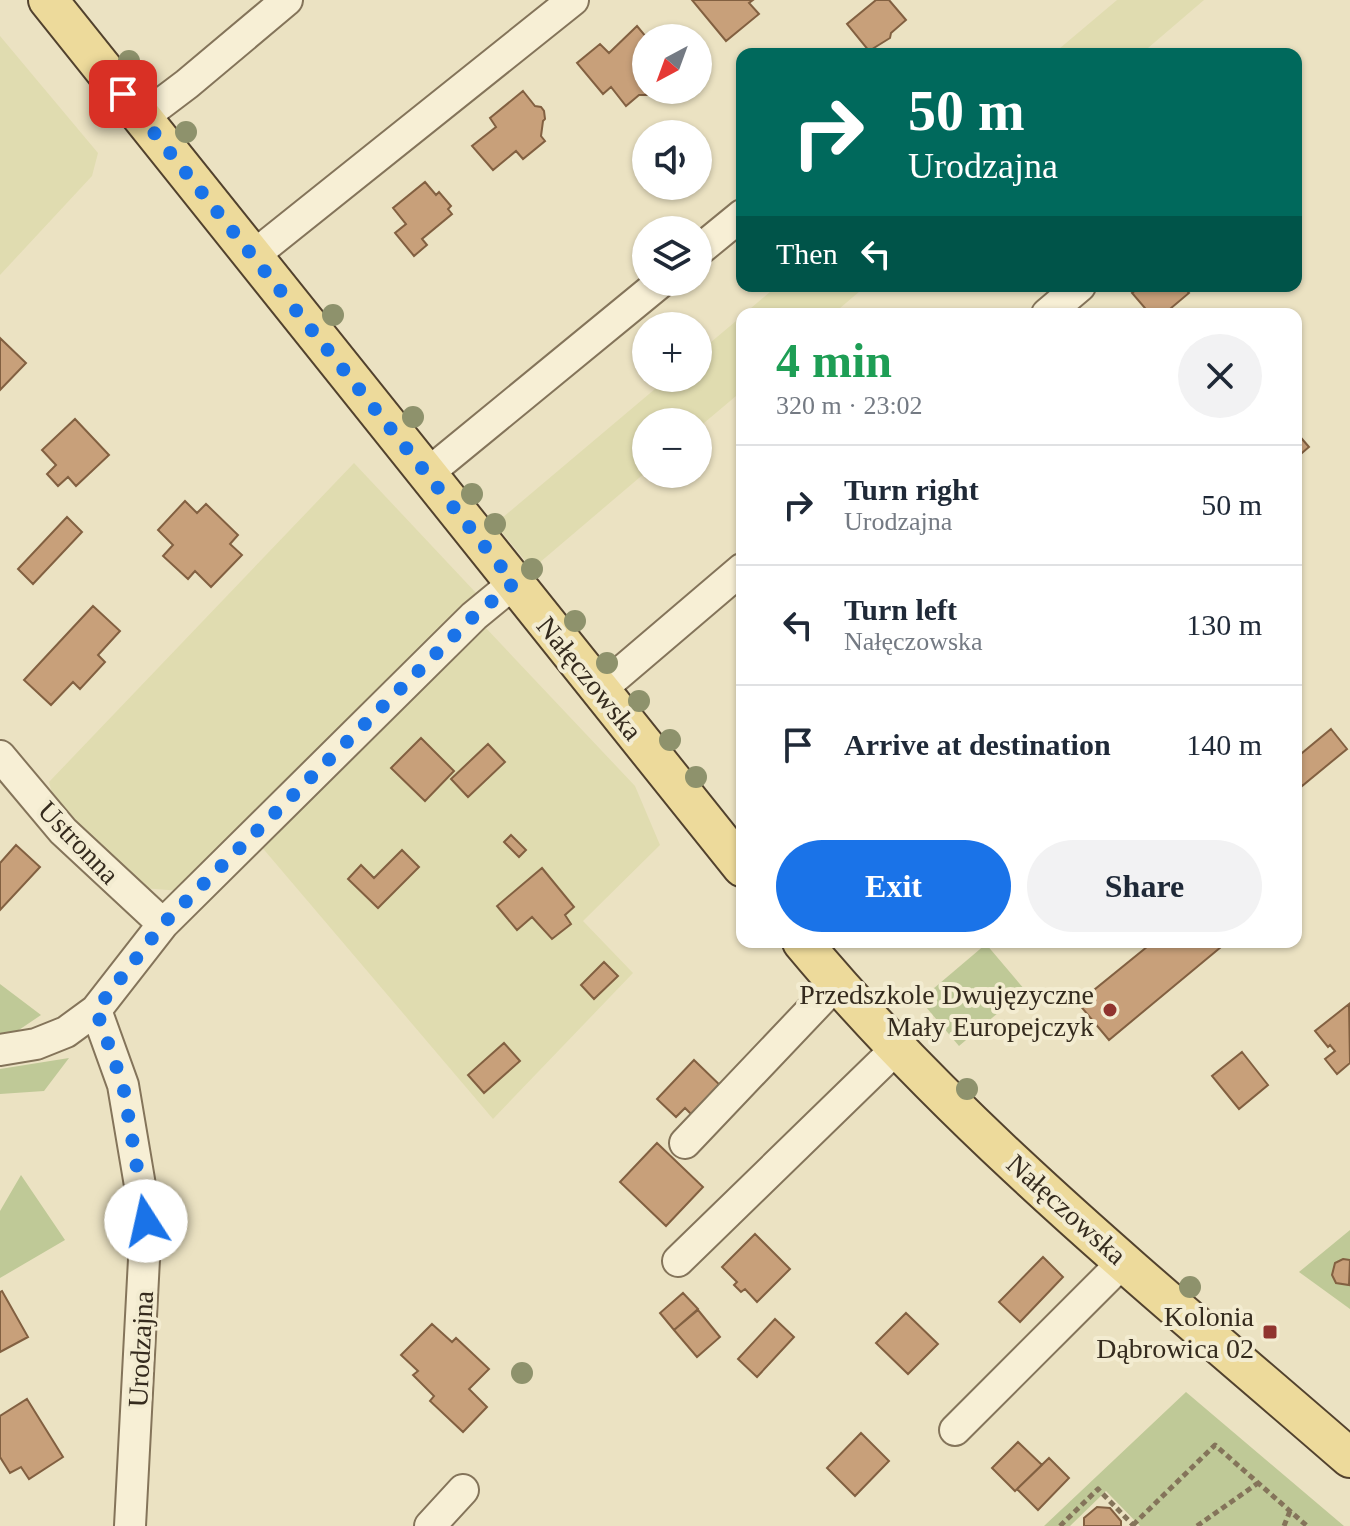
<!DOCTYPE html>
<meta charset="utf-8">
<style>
body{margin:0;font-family:Georgia,serif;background:#f2f2f3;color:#1f2937;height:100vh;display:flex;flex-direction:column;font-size:30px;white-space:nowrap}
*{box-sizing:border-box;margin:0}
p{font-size:26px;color:#747a83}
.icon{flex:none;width:44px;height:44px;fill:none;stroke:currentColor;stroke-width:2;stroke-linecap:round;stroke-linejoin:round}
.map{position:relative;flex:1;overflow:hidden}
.side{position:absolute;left:736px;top:308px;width:566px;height:640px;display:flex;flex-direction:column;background:#fff;border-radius:16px;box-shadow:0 2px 6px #0004}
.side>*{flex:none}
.hud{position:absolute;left:736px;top:48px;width:566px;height:244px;border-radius:16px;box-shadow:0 2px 6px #0004;background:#00695c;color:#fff;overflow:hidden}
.needle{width:52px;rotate:221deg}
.tools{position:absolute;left:632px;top:24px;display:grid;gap:16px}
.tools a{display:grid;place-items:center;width:80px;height:80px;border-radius:50%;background:#fff;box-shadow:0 2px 6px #0004;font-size:40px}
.pin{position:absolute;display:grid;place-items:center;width:68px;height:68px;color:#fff;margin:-34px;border-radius:16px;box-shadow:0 4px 12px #0006}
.me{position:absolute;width:88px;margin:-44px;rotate:350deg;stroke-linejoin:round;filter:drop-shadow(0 0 6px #0008)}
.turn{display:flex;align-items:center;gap:28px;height:168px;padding:0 40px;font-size:36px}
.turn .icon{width:104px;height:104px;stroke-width:2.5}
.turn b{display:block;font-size:56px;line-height:68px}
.then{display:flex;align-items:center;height:76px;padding:0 40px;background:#0003;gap:16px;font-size:30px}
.round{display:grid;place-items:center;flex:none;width:84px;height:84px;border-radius:42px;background:#f2f2f3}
.head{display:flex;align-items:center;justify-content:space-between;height:136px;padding:0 40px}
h1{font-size:48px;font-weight:700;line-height:60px;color:#1e9e55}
.action{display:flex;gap:16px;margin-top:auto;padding:16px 40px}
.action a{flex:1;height:92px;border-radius:48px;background:#1a73e8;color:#fff;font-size:32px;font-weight:700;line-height:92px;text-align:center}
.action a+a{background:#f2f2f3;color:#1f2937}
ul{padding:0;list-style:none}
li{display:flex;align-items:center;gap:24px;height:120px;padding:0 40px;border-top:2px solid #e0e1e3}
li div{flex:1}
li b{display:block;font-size:30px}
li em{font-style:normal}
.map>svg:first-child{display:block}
.farmland{fill:#e0dcb0}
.green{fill:#bfc997}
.building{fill:#c8a07a;stroke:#826041;stroke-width:2}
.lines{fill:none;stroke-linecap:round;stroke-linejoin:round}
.minor-casing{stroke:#84745a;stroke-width:34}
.major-casing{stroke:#52422e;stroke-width:42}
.path{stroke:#84745a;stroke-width:5;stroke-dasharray:6 4;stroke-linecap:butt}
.minor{stroke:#f7efd5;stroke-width:30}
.major{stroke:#edda9b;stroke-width:38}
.tree{fill:#8e926c}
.route{stroke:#1a73e8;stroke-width:14;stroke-dasharray:0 25.2}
.poi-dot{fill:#90342e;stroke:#f3ecd1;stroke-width:3}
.labels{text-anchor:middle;stroke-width:8;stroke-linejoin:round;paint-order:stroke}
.street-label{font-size:28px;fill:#352b1e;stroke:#f3ecd1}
.poi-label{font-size:28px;fill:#352b1e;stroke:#f3ecd1;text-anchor:end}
</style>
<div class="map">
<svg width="1350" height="1526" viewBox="0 0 1350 1526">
<rect width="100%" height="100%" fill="#ebe2c2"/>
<path class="farmland" d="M 1117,0 L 1204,0 L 1141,54 L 1053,54 Z
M 0,36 L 98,153 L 92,176 L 0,275 Z
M 777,286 L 866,286 L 833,314 L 744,314 Z
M 742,316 L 742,391 L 698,428 L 698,422 L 646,422 L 646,472 L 532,569 L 495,524 L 668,378 L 698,378 L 698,353 Z
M 354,463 L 478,595 L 182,891 L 142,888 L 57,812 L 49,782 Z
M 485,627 L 635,786 L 660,845 L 583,921 L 633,973 L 493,1119 L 260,845 Z"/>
<path class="green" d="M 986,944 L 1025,990 L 959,1046 L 920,1000 Z
M 0,984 L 41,1015 L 10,1036 L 0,1037 Z
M 69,1058 L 44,1091 L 0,1094 L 0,1069 Z
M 21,1175 L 65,1240 L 0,1278 L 0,1211 Z
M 1350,1230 L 1350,1309 L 1299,1272 Z
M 1186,1392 L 1344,1526 L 1140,1526 L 1106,1491 L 1070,1526 L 1044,1526 Z"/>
<path class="building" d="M 692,0 L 753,0 L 749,3 L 759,14 L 726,41 Z
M 876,0 L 889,0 L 906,20 L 891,33 L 890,38 L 869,51 L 847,24 Z
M 637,26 L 647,38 L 646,90 L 653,90 L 647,95 L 639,95 L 626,106 L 611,87 L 603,94 L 577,63 L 600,44 L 609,53 Z
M 523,91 L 535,106 L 541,107 L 544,111 L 545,119 L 543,121 L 541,136 L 545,141 L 523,159 L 516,151 L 493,170 L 472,146 L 496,127 L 490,118 Z
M 425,182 L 436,195 L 439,192 L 451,206 L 448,209 L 452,214 L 422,239 L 427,245 L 414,256 L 395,233 L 406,224 L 393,208 Z
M 1141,286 L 1183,286 L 1189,293 L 1164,314 L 1150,314 L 1132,293 Z
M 0,338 L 26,363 L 0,390 Z
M 75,419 L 109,455 L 76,486 L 68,477 L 58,486 L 47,474 L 56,465 L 42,450 Z
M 1296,432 L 1309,447 L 1296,458 Z
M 185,501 L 197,513 L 206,504 L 238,535 L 230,544 L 242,555 L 211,587 L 195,571 L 188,579 L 163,556 L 173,545 L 158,530 Z
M 67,517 L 82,532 L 33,584 L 18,569 Z
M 93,606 L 120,631 L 98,655 L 105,662 L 80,689 L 73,682 L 51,705 L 24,680 Z
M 1331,729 L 1347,749 L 1302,786 L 1296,779 L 1296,758 Z
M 421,738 L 454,771 L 425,801 L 391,768 Z
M 488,744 L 505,762 L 468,797 L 451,779 Z
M 511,835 L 526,850 L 519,857 L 504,842 Z
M 16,845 L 40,867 L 0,910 L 0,863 Z
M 402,850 L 419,867 L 378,908 L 348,879 L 361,865 L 374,878 Z
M 542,868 L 574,907 L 565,915 L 571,924 L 552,939 L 532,917 L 517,930 L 497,906 Z
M 1153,942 L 1227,942 L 1109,1040 L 1078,1003 Z
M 604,962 L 618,976 L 594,999 L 581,985 Z
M 1349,1004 L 1350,1063 L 1337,1074 L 1325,1059 L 1335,1051 L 1330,1045 L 1328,1047 L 1315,1031 Z
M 504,1043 L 520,1061 L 484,1093 L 468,1075 Z
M 1242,1052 L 1268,1085 L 1239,1109 L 1212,1076 Z
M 694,1060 L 725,1090 L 697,1120 L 685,1108 L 676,1117 L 657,1099 Z
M 657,1143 L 703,1187 L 666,1226 L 620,1182 Z
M 755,1234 L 790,1269 L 757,1302 L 745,1289 L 741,1292 L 734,1285 L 737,1282 L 722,1267 Z
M 1043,1257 L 1063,1277 L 1020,1322 L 999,1302 Z
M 1343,1259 L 1350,1260 L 1349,1285 L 1336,1283 L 1332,1275 L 1335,1263 Z
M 2,1291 L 28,1337 L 0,1352 L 0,1292 Z
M 683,1293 L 698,1309 L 674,1330 L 660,1313 Z
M 698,1310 L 720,1337 L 697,1357 L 674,1330 Z
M 906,1313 L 938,1344 L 908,1374 L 876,1343 Z
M 775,1319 L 794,1337 L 757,1377 L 738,1359 Z
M 432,1324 L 452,1342 L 456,1338 L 489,1369 L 469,1389 L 487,1407 L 463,1432 L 430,1401 L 434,1396 L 413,1375 L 418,1371 L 401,1355 Z
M 27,1399 L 63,1457 L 29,1479 L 21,1467 L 10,1473 L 0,1457 L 0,1416 Z
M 861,1433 L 889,1461 L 855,1496 L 827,1468 Z
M 1018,1442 L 1042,1465 L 1015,1491 L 992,1468 Z
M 1049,1458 L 1069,1478 L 1038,1510 L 1017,1489 Z
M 1097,1507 L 1110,1508 L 1121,1521 L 1121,1526 L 1084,1526 L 1084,1518 Z"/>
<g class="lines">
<g class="minor-casing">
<path id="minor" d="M 142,118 L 187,84 L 287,0
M 698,251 L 742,215
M 253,256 L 573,0
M 1047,314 L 1080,286
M 427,474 L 661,282
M 600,690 L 742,569
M 0,756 L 63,831 L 163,924
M 96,1010 L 123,1085 L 146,1221 L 130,1526
M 0,1050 L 36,1044 L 66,1032 L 96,1010 L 163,924 L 474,616 L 514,583
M 685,1143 L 837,983
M 678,1261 L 898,1047
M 955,1430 L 1124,1261
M 430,1526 L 463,1490"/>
</g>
<g class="major-casing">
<path id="major" d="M 48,0 L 742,867
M 802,942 C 961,1133 1163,1295 1350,1458"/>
</g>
<path class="path" d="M 1133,1525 L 1215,1445 L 1307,1526
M 1060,1526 L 1098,1489 L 1134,1526
M 1197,1526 L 1258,1483
M 1284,1526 L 1290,1511"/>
<use href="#minor" class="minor"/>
<use href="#major" class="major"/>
</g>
<g class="tree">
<circle cx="129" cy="61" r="11"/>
<circle cx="186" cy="132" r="11"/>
<circle cx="333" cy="315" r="11"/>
<circle cx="413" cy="417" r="11"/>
<circle cx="472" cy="494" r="11"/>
<circle cx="495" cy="524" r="11"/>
<circle cx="532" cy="569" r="11"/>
<circle cx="575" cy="621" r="11"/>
<circle cx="607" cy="663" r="11"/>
<circle cx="639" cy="701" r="11"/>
<circle cx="670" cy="740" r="11"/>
<circle cx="696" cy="777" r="11"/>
<circle cx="967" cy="1089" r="11"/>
<circle cx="1190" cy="1287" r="11"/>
<circle cx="522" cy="1373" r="11"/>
</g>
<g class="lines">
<path class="route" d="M 123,94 L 514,583 L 474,616 L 163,924 L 96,1010 L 123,1085 L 146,1221"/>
</g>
<g class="poi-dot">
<circle cx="1110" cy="1010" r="8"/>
<rect x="1262" y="1324" width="16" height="16" rx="4"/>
</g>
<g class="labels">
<g class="street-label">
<text transform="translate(590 678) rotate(51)" y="10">Nałęczowska</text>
<text transform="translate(79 842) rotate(46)" y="10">Ustronna</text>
<text transform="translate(1067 1209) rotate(42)" y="10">Nałęczowska</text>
<text transform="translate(140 1349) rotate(-87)" y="10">Urodzajna</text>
</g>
<g class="poi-label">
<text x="1094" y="1004">Przedszkole Dwujęzyczne<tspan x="1094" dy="32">Mały Europejczyk</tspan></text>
<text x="1254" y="1326">Kolonia<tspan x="1254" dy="32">Dąbrowica 02</tspan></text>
</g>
</g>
</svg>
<div class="tools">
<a><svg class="needle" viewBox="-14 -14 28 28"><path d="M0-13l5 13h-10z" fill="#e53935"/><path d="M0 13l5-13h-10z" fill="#747a83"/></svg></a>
<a><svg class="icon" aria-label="sound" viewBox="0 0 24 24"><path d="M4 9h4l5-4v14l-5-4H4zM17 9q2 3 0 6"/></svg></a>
<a><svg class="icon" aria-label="layers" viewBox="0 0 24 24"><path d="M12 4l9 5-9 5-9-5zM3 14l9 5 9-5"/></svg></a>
<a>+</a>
<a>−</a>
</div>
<div class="pin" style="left:123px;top:94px;background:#d93025"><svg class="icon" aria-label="arrive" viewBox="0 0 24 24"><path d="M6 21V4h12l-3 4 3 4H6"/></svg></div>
<svg class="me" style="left:146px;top:1221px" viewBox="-20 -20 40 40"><circle r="19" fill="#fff"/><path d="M0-13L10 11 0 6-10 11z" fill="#1a73e8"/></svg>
<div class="hud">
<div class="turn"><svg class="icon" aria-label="right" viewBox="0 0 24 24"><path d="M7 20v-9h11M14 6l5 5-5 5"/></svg><div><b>50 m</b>Urodzajna</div></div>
<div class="then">Then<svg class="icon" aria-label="left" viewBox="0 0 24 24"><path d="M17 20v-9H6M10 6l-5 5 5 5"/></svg></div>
</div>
<section class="side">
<div class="head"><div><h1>4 min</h1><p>320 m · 23:02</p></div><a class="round"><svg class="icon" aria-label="close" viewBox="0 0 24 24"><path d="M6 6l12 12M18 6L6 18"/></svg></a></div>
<ul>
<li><svg class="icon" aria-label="right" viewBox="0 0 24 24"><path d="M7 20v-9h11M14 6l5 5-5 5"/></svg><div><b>Turn right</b><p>Urodzajna</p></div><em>50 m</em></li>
<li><svg class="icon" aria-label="left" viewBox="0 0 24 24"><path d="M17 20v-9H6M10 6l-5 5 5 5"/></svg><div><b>Turn left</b><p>Nałęczowska</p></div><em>130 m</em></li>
<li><svg class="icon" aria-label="arrive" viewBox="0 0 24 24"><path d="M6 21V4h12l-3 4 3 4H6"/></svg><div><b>Arrive at destination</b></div><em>140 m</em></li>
</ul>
<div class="action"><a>Exit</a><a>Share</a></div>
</section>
</div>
